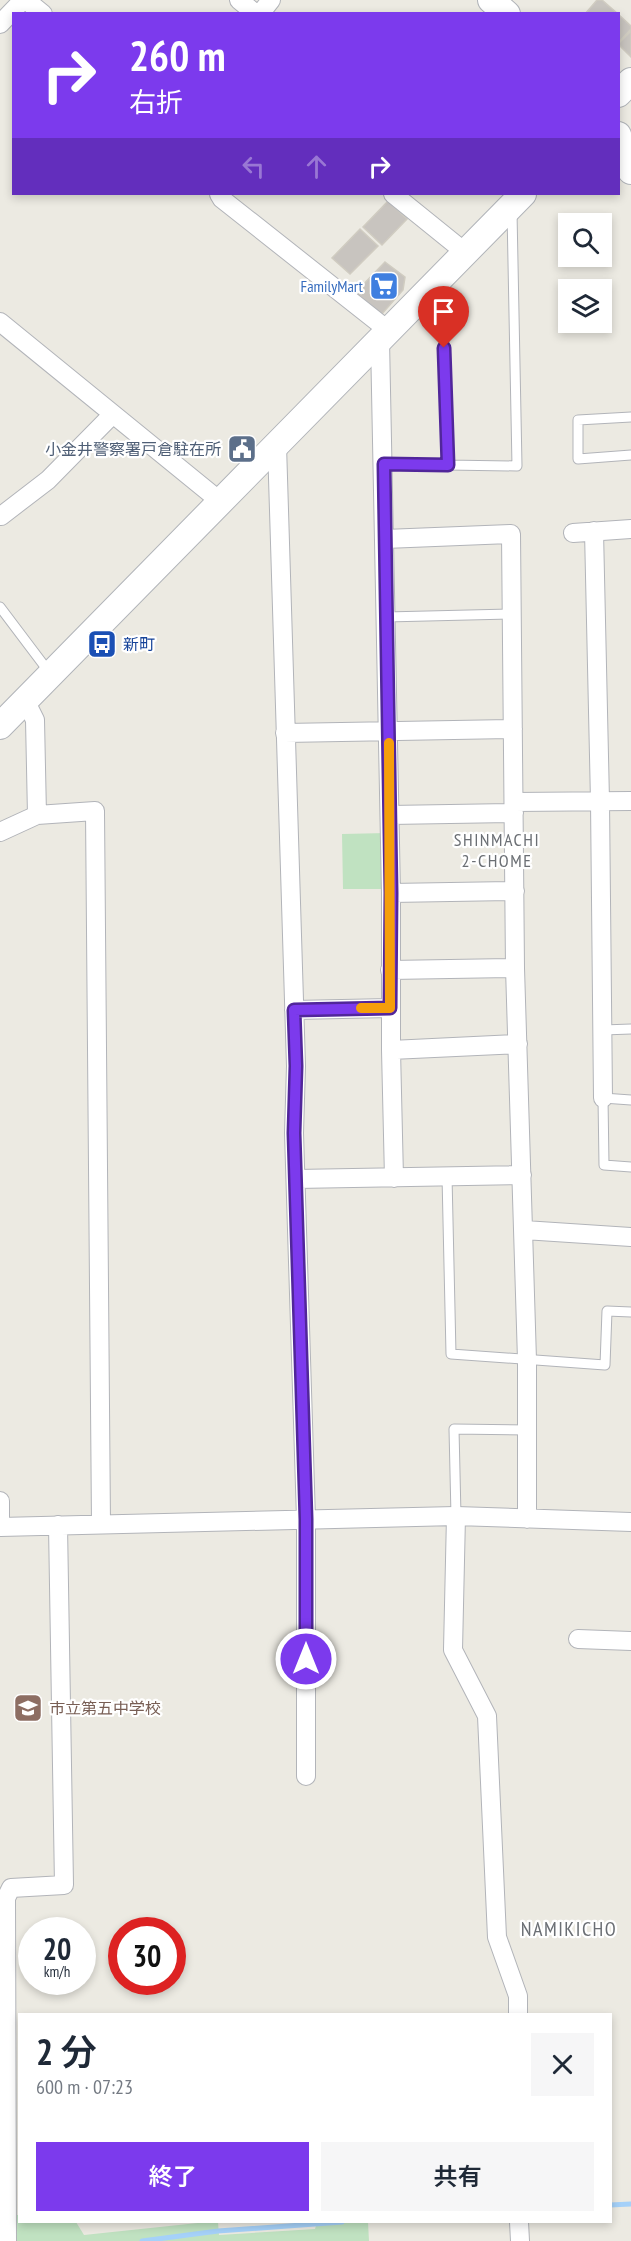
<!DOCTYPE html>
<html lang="ja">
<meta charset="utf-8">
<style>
body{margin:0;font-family:"PT Sans Narrow","Noto Sans JP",sans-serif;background:#f6f6f7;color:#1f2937;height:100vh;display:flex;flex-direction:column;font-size:22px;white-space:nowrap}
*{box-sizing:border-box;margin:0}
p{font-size:20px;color:#747a83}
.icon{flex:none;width:33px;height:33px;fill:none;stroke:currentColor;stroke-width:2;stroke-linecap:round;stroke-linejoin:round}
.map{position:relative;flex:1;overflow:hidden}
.sheet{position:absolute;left:18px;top:2013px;width:594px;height:210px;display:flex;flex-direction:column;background:#fff;border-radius:0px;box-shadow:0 3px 9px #0003}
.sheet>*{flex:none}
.hud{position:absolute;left:12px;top:12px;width:608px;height:183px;border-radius:0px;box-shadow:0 3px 9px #0003;background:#7c3aed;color:#fff;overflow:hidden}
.fabs{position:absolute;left:558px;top:213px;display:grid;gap:12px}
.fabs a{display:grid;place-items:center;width:54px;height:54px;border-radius:0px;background:#fff;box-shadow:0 3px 9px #0003;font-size:30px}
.speed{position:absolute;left:18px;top:1917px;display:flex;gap:12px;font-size:30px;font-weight:700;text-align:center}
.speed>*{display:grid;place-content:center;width:78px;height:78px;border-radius:50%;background:#fff;box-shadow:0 3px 9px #0003;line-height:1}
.speed small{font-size:15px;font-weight:400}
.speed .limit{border:9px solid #d22;background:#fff;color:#111}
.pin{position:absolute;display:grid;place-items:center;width:51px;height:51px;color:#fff;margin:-62px -26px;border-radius:50% 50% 50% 0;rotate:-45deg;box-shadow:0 0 6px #0007}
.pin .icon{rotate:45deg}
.me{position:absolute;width:66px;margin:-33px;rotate:0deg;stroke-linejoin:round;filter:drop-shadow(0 0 4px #0008)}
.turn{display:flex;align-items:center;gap:21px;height:126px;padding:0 18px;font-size:27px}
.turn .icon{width:78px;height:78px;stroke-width:2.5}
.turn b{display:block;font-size:42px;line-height:51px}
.lanes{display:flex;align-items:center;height:57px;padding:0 18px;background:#0003;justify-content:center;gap:30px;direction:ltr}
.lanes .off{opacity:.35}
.round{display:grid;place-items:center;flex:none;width:63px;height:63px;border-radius:0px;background:#f6f6f7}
.overview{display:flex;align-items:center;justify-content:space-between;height:102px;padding:0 18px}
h1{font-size:36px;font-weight:600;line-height:45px}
.button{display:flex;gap:12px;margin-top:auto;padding:12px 18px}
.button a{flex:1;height:69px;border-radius:0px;background:#7c3aed;color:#fff;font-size:24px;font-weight:600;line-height:69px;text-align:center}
.button a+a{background:#f6f6f7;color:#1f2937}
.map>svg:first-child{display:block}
.green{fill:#c0e2c1}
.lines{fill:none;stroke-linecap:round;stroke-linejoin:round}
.stream{stroke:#a5d1f9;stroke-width:5}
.building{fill:#c8c4bf;stroke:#d0ccc1;stroke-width:1.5}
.lane-casing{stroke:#b2b4b9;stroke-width:11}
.street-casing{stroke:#b2b4b9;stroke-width:20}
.secondary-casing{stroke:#b1b4b9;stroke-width:28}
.lane{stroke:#fff;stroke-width:9}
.street{stroke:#fff;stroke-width:18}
.secondary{stroke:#fff;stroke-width:26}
.route-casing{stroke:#51269a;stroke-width:15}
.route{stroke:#7c3aed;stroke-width:10}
.slow{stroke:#f59e0b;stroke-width:10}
.labels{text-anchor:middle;stroke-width:4.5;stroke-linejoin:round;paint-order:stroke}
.shop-label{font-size:16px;fill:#366cbe;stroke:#fff;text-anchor:end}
.service-label{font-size:16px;fill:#4e5e75;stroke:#fff;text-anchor:end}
.transit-label{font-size:16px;fill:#164399;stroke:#fff;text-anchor:start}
.education-label{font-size:16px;fill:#785e54;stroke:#fff;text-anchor:start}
.neighbourhood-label{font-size:18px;letter-spacing:1.5px;fill:#6b6f74;stroke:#fff}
.quarter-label{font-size:20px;letter-spacing:1.5px;fill:#6b6f74;stroke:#fff}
</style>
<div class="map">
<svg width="631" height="2241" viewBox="0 0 631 2241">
<rect width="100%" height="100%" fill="#eceae2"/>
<path class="green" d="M 387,833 L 388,889 L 343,889 L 342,834 Z
M 17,2215 L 19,2215 L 20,2222 L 76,2222 L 84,2235 L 207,2222 L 218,2222 L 219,2235 L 315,2229 L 317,2222 L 368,2222 L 369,2241 L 16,2241 Z"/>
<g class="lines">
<path class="stream" d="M 610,2205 L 631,2204
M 142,2241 L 218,2231 L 342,2222"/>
</g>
<path class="building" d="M 597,0 L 602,0 L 618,14 L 585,14 Z
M 618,14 L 631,26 L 631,29 L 618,43 Z
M 631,31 L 631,57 L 618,44 Z
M 388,201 L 407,219 L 382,245 L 363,227 Z
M 360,229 L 378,246 L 350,274 L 332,258 Z
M 385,262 L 405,277 L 403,290 L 381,315 L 356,292 Z"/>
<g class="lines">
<g class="lane-casing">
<path id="lane" d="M 442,284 L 448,465
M 631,417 L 578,420 L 578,459 L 631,455
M 384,464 L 517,466 L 512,212
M 0,607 L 49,672
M 386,617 L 512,614
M 603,1030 L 631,1029
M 631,1100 L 603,1098 L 604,1165 L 631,1167
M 447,1176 L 451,1354 L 605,1365 L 607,1311 L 631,1312
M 456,1516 L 454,1429 L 529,1430"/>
</g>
<g class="street-casing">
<path id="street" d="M 26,0 L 43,14
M 239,0 L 256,14
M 260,14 L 271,0
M 0,24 L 23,0
M 219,194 L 222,199 L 389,331
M 393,194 L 466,253
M 0,322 L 221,502
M 380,340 L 391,893 L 391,1050 L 394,1178
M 277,445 L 296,1066 L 294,1133 L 306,1519 L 306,1776
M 1,516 L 48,480 L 113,414
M 594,531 L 600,801 L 603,1098
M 573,533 L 631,529
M 385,539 L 511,534 L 515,968 L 527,1360 L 527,1519
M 25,700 L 35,720 L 37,815 L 95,811 L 101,1524
M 285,733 L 513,729
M 514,802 L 631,801
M 390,815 L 514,813
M 0,832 L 37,815
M 391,893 L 515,891
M 390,970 L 515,968
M 294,1010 L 390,1008
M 391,1050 L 518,1044
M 296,1179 L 522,1175
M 524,1230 L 631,1237
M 0,1501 L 0,1527
M 456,1516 L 453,1650 L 487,1716 L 497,1937 L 518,1996 L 518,2014
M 0,1527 L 456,1516 L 631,1522
M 578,1639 L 631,1641
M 6,1898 L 11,1888 L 64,1885 L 58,1525
M 0,1899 L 6,1898 L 7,2241
M 519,2222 L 520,2241"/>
</g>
<g class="secondary-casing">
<path id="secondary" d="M 491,0 L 507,14
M 618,94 L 631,81
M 618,135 L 631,171
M 0,726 L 523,194"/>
</g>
<use href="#lane" class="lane"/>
<use href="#street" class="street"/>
<use href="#secondary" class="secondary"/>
</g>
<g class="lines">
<g class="route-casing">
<path id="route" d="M 306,1659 L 306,1519 L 294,1133 L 296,1066 L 294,1010 L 390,1008 L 391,893 L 384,464 L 448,465 L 444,348"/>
</g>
<use href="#route" class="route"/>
<path class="slow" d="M 361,1008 L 390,1008 L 389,743"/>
</g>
<defs>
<g id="supermarket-square" transform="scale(1.5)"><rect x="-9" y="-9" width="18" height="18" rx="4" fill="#3f7fe0" stroke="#fff"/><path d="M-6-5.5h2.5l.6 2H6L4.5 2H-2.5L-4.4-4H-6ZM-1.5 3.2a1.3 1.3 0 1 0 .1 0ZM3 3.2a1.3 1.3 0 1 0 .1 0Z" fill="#fff"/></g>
<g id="civic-square" transform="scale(1.5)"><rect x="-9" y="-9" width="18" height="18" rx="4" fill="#5c6f8a" stroke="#fff"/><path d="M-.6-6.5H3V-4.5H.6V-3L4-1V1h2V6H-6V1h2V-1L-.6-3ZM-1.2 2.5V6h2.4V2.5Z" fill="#fff"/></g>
<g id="bus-square" transform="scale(1.5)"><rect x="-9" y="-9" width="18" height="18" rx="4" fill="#1a4fb4" stroke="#fff"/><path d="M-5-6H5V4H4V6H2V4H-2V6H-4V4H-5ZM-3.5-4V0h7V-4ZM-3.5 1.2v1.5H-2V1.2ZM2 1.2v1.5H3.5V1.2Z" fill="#fff"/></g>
<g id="school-square" transform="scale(1.5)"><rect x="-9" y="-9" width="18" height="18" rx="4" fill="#8d6e63" stroke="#fff"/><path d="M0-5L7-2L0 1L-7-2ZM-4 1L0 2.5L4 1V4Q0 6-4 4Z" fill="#fff"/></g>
</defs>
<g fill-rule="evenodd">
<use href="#supermarket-square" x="384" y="286"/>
<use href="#civic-square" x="242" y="449"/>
<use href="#bus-square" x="102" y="644"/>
<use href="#school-square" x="28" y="1708"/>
</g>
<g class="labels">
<g class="shop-label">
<text x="363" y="292">FamilyMart</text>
</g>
<g class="service-label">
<text x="221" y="455">小金井警察署戸倉駐在所</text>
</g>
<g class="transit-label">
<text x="123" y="650">新町</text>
</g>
<g class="education-label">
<text x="49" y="1714">市立第五中学校</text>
</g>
<g class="neighbourhood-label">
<text x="497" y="846">SHINMACHI<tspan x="497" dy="21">2-CHOME</tspan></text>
</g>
<g class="quarter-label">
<text x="569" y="1936">NAMIKICHO</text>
</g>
</g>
</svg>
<div class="fabs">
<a><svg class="icon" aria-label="search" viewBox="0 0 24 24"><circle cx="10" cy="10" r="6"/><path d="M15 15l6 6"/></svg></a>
<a><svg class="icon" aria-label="layers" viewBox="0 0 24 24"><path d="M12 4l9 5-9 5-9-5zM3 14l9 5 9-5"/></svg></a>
</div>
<div class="speed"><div>20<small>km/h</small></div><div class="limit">30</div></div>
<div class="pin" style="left:444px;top:348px;background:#d93025"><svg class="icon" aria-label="arrive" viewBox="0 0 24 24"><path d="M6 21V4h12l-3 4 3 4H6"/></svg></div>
<svg class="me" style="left:306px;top:1659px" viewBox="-20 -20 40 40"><circle r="17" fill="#7c3aed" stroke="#fff" stroke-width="3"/><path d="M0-11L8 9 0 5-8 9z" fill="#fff"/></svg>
<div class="hud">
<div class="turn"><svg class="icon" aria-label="right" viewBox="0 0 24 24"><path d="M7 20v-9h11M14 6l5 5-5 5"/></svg><div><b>260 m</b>右折</div></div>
<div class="lanes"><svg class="icon off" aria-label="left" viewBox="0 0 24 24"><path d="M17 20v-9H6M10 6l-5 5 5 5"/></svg><svg class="icon off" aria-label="ahead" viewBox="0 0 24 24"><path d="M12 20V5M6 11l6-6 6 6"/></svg><svg class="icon" aria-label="right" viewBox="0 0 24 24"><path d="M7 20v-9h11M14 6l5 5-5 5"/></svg></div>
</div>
<section class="sheet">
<div class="overview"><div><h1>2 分</h1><p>600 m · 07:23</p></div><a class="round"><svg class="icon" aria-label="close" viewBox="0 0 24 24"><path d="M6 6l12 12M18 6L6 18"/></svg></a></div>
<div class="button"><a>終了</a><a>共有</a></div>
</section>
</div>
